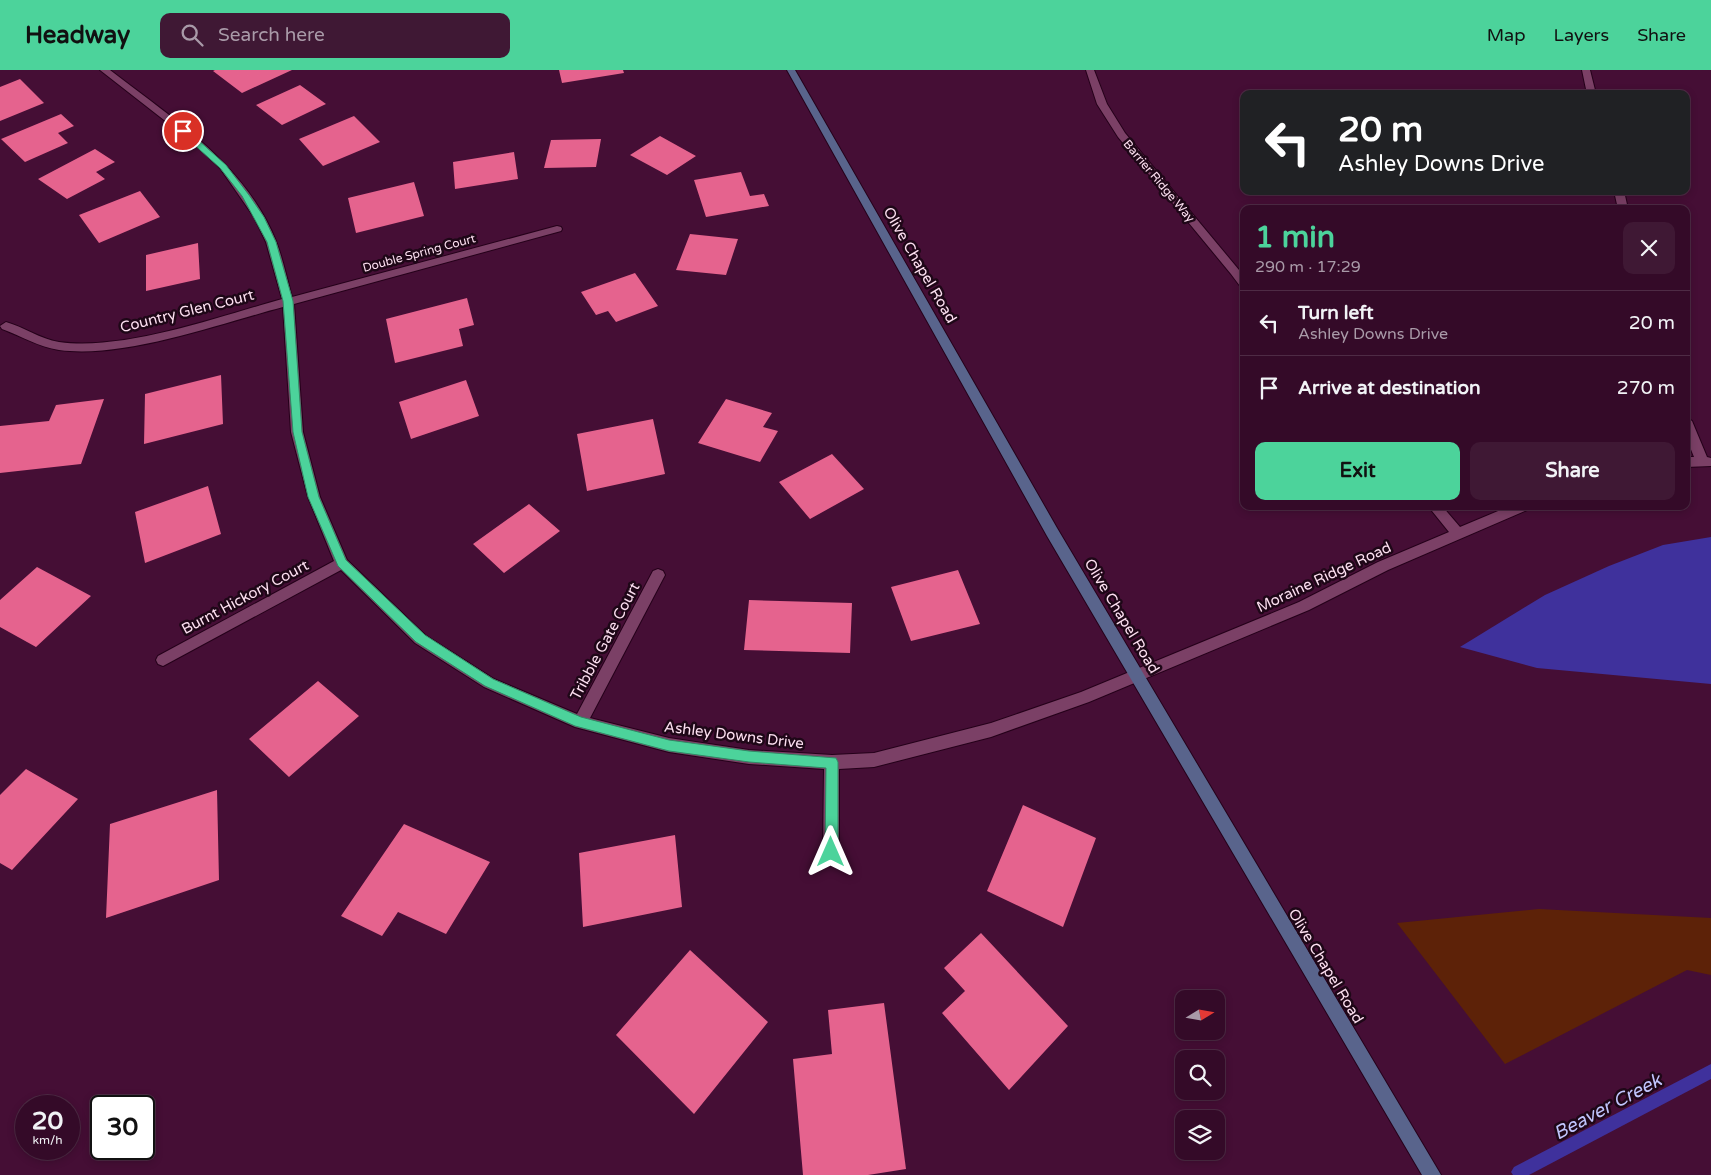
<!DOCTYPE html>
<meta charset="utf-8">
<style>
body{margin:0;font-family:"Varela Round",sans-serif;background:#3f1834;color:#f1f3f6;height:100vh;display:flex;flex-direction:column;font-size:19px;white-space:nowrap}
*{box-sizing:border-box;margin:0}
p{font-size:16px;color:#a99aa8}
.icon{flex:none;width:28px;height:28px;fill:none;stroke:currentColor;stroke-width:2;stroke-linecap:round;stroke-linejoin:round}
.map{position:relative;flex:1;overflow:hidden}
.panel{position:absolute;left:1240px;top:135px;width:450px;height:305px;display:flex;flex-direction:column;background:#340a28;border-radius:10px;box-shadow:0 2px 8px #0003,0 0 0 1px #4e2b45}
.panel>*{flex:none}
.guide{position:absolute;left:1240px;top:20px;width:450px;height:105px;border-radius:10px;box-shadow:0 2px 8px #0003,0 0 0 1px #4e2b45;background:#202124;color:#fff;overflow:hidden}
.needle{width:32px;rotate:79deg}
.buttons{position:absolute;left:1175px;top:920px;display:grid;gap:10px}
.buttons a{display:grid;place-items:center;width:50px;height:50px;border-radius:10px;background:#340a28;box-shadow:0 2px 8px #0003,0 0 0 1px #4e2b45;font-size:25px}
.speed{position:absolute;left:15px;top:1025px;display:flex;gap:10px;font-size:25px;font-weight:700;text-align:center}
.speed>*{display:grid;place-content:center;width:65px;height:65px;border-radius:50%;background:#340a28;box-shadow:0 2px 8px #0003,0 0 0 1px #4e2b45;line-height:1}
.speed small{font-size:12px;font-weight:400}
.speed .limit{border:2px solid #111;border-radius:8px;background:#fff;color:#111}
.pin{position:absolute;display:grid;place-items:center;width:42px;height:42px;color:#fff;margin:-21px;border:2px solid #fff;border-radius:50%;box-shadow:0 1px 5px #0007}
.me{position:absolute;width:55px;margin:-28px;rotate:0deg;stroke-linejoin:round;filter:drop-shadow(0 0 4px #0008)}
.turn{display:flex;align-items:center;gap:18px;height:105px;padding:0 15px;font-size:22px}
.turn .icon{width:65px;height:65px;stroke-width:2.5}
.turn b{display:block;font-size:35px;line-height:42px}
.round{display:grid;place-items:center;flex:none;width:52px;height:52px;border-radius:10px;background:#3f1834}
.summary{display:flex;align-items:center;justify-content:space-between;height:85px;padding:0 15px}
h1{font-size:30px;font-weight:700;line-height:38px;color:#4cd39b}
.primary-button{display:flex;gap:10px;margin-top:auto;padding:10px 15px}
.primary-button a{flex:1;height:58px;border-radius:10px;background:#4cd39b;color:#111;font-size:20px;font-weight:700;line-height:58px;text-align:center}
.primary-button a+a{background:#3f1834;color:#f1f3f6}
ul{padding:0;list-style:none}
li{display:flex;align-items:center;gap:15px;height:65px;padding:0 15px;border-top:1px solid #4e2b45}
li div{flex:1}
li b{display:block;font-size:19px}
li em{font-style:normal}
header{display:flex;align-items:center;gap:30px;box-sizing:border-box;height:70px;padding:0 25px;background:#4cd39b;color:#111}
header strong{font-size:24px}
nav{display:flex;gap:28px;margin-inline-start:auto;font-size:18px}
.search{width:350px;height:45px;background:#3f1834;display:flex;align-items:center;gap:12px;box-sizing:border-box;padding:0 18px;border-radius:10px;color:#a99aa8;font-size:19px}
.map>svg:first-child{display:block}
.green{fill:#5d2208}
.water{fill:#3f319c}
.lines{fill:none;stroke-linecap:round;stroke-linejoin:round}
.stream{fill:#3f319c;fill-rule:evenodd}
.building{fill:#e5638e}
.minor-casing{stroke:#25001a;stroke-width:2}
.secondary-casing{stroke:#25001a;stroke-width:2}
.minor{fill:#7b4066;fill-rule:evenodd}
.secondary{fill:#59648c;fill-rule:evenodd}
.route{fill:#4cd39b;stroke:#318965}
.labels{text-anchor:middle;stroke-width:5;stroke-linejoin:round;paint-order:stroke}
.far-street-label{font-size:12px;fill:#fcdff0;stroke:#1e0717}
.street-label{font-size:15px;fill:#fcdff0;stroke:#1e0717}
.near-water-label{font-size:19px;font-style:italic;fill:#c0c4fc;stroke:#1e0717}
</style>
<header>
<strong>Headway</strong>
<div class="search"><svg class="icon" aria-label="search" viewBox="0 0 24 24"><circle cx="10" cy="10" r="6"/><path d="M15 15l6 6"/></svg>Search here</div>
<nav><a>Map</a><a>Layers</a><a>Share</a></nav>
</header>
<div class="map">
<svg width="1711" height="1105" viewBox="0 0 1711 1105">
<rect width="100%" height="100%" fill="#450e35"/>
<path class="green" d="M 1539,839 L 1711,848 L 1711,905 L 1687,900 L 1505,994 L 1397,853 Z"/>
<path class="water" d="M 1711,467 L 1711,614 L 1537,598 L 1460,577 L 1545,525 L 1609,496 L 1663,475 Z"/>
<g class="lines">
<path class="stream" d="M 1711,994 L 1711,1009 L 1529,1105 L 1513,1105 L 1511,1102 L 1514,1097 Z"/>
</g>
<path class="building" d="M 215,0 L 292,0 L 242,23 L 213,1 Z
M 559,0 L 623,0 L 624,3 L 562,13 Z
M 20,9 L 44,33 L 0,51 L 0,17 Z
M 300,15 L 326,34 L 282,55 L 256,35 Z
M 61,44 L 74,56 L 58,63 L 68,73 L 25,92 L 1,69 Z
M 354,46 L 380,72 L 323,96 L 299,69 Z
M 660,66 L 696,86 L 667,105 L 630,85 Z
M 601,69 L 596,97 L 544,98 L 551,70 Z
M 95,79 L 115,92 L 96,102 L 105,109 L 67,129 L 38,109 Z
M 514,82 L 518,109 L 455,119 L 453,92 Z
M 741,102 L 750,126 L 764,124 L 769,136 L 706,147 L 694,110 Z
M 414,112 L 424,146 L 356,163 L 348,128 Z
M 140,121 L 160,147 L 99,173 L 79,145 Z
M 690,164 L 738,169 L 726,205 L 676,200 Z
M 198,173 L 200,209 L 146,221 L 146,185 Z
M 635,203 L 658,236 L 616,252 L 608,241 L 596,245 L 581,222 Z
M 467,228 L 474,255 L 459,259 L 463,276 L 395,293 L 386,249 Z
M 221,305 L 223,354 L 144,374 L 145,324 Z
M 466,310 L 479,346 L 411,369 L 399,332 Z
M 104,329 L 81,394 L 0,403 L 0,356 L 49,351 L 56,335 Z
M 726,329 L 772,343 L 763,357 L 778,361 L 760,392 L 698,373 Z
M 653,349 L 665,404 L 587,421 L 577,364 Z
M 832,384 L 864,419 L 810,449 L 779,412 Z
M 208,416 L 221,464 L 145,493 L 135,442 Z
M 529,434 L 560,461 L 504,503 L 473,474 Z
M 37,497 L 91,526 L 36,577 L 0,557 L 0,530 Z
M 958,500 L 980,554 L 911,571 L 891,517 Z
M 749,530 L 852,533 L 850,583 L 744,580 Z
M 318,611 L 359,646 L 289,707 L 249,669 Z
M 26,699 L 78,729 L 12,800 L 0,793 L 0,725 Z
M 217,720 L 219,810 L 106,848 L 110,754 Z
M 1023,735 L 1096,768 L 1063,857 L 987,821 Z
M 404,754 L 490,792 L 446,864 L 398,842 L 382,866 L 341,846 Z
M 675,765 L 682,837 L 583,857 L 579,783 Z
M 981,863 L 1068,956 L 1009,1020 L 942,943 L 965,921 L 944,898 Z
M 690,880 L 768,952 L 694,1044 L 616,965 Z
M 884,933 L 906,1099 L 868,1105 L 803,1105 L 793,989 L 832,984 L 828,940 Z"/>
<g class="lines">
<g class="minor-casing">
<path id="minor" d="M 100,0 L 110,0 C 173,49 245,94 276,171 C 283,189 287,209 292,227 L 557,156 L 561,157 L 562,159 L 561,161 L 294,234 L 303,362 L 320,427 L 347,490 L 425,565 L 494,609 L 577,644 L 653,501 L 658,499 L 663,501 L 665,505 L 590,648 L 669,668 L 749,680 L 832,685 L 874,683 L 991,653 L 1081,622 L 1299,532 L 1378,492 L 1449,462 L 1428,436 L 1442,436 L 1460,457 L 1510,436 L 1529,436 L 1527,440 L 1388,500 L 1309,540 L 1089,632 L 991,667 L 874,697 L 839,699 L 839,782 L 837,787 L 831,790 L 825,787 L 823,782 L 824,699 L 749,694 L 669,682 L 575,657 L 484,617 L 415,573 L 341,500 L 163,596 L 158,594 L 156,590 L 158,586 L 334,491 L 308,427 L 291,362 L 283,237 C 219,254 124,289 59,280 C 39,277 21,266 2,259 L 0,256 L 6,252 C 24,257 40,269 59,272 C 124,281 218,247 282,229 L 266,172 L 254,147 L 220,98 L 196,75 Z
M 1086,0 L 1094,0 L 1107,34 L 1125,63 L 1244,206 L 1244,217 L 1240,216 L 1231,204 L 1118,67 L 1097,34 Z
M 1582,0 L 1590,0 L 1596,24 L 1587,24 Z
M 1614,121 L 1624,121 L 1628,139 L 1618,139 Z
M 1686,347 L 1692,351 L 1707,387 L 1711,388 L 1711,396 L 1686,397 L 1686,387 L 1694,387 L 1686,367 Z"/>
</g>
<g class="secondary-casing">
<path id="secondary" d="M 787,0 L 795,0 L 1057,458 L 1441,1105 L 1422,1105 L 1047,466 Z"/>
</g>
<use href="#minor" class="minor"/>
<use href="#secondary" class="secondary"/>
</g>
<path class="route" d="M 180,59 L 186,59 L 226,95 L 249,125 L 264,147 L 276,172 L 293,231 L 302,362 L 319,427 L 346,490 L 425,565 L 493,609 L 581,647 L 669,670 L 749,681 L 836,688 L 838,692 L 838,782 L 836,786 L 831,788 L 827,786 L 825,782 L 826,698 L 749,692 L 669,681 L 575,656 L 485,616 L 416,572 L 338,496 L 308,427 L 293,362 L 283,231 L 267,172 L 242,126 L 220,98 L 180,62 Z"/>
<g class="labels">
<g class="far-street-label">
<text transform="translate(1159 111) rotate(50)" y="4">Barrier Ridge Way</text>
<text transform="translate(419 183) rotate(-15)" y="4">Double Spring Court</text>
</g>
<g class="street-label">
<text transform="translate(920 195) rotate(60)" y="5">Olive Chapel Road</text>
<text transform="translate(187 241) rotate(-14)" y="5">Country Glen Court</text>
<text transform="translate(1324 507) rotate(-25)" y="5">Moraine Ridge Road</text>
<text transform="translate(245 527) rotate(-28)" y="5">Burnt Hickory Court</text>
<text transform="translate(1122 546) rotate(59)" y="5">Olive Chapel Road</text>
<text transform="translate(605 571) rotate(-62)" y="5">Tribble Gate Court</text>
<text transform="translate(734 665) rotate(7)" y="5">Ashley Downs Drive</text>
<text transform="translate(1326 896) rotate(59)" y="5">Olive Chapel Road</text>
</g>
<g class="near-water-label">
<text transform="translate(1607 1036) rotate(-28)" y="7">Beaver Creek</text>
</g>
</g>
</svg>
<div class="buttons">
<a><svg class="needle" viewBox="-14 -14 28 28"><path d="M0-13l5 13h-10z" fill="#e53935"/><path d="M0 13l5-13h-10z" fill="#a99aa8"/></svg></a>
<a><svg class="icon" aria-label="search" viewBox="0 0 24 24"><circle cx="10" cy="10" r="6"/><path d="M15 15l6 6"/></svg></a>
<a><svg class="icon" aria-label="layers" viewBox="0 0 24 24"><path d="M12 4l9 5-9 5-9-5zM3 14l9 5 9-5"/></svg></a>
</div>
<div class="speed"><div>20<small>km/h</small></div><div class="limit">30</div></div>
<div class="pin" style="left:183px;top:61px;background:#d93025"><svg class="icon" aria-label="arrive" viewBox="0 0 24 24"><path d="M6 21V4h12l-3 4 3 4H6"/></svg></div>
<svg class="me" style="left:831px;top:782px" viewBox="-20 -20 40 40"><path d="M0-17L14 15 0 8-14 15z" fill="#4cd39b" stroke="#fff" stroke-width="4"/></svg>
<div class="guide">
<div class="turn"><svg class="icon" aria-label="left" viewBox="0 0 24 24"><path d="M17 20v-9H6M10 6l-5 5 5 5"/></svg><div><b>20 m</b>Ashley Downs Drive</div></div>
</div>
<section class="panel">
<div class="summary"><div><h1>1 min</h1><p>290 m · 17:29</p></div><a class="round"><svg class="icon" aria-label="close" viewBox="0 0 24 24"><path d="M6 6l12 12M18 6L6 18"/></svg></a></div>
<ul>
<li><svg class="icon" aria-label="left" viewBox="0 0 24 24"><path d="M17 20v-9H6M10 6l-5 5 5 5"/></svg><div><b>Turn left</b><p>Ashley Downs Drive</p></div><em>20 m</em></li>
<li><svg class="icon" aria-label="arrive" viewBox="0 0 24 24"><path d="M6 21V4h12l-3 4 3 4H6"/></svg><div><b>Arrive at destination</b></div><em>270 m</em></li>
</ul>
<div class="primary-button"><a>Exit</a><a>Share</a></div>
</section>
</div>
